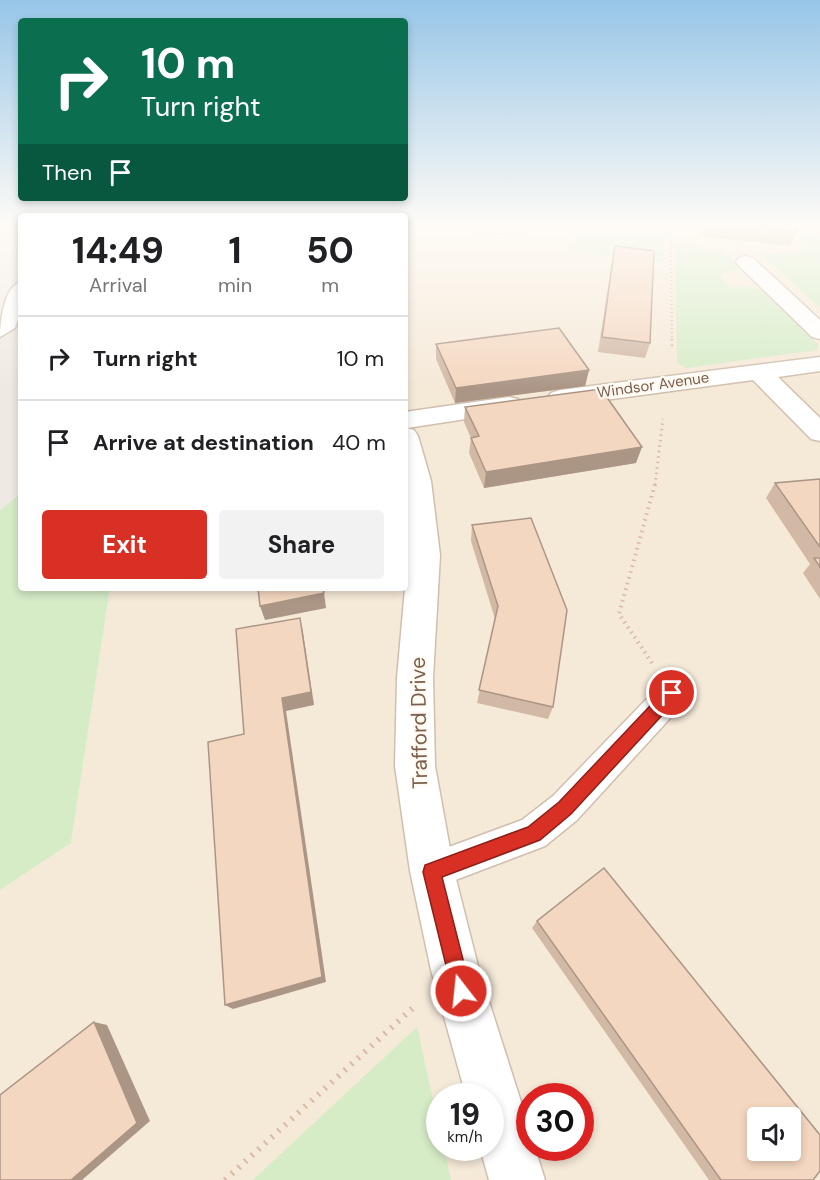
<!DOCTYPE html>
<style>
body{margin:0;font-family:"DM Sans",sans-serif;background:#f2f2f2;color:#202124;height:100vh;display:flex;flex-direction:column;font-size:22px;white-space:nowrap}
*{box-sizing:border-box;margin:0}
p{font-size:20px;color:#757577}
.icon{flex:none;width:33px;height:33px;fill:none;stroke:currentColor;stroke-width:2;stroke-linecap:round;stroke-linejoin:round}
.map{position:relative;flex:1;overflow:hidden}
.panel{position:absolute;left:18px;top:213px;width:390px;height:378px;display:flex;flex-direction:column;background:#fff;border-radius:6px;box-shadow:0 3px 9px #0003}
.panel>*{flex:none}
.guide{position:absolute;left:18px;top:18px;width:390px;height:183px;border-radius:6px;box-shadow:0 3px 9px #0003;background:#0b6e4f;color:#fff;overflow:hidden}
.controls{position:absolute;left:747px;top:1107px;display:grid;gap:12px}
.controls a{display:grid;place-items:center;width:54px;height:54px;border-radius:6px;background:#fff;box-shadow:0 3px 9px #0003;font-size:30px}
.speed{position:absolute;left:426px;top:1083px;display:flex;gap:12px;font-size:30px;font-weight:700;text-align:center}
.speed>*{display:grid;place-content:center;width:78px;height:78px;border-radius:50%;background:#fff;box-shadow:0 3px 9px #0003;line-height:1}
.speed small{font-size:15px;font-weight:400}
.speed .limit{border:9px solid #d22;background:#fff;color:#111}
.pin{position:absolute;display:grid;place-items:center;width:51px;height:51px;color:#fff;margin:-26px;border:3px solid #fff;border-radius:50%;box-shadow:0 2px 6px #0007}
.me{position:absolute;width:66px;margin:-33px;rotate:344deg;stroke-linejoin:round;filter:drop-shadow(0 0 4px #0008)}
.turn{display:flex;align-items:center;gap:21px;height:126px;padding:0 24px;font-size:27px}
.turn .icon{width:78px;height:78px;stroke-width:2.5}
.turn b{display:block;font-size:42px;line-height:51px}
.then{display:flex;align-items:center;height:57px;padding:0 24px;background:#0003;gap:12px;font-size:22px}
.eta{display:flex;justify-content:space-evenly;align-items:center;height:102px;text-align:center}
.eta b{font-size:36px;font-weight:700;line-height:42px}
.action{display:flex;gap:12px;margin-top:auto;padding:12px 24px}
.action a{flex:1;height:69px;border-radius:6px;background:#d93025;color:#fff;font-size:24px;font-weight:700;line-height:69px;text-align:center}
.action a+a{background:#f2f2f2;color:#202124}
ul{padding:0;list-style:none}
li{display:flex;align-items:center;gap:18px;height:84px;padding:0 24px;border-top:2px solid #e0e0e0}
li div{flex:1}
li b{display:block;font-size:22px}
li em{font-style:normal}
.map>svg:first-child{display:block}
.residential{fill:#f5e9d8;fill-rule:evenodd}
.industrial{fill:#efe9e3}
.green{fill:#d5ecc7}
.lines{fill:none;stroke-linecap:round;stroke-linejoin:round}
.service-casing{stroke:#d1bfae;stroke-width:3}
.minor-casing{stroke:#d1bfae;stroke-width:3}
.path-far3{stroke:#dabaa3;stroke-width:2;stroke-dasharray:1 3;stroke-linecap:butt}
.path-far2{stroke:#dabaa3;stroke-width:3;stroke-dasharray:1.5 4;stroke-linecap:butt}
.path-far1{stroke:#dabaa3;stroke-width:4;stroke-dasharray:1.5 4.5;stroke-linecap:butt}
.path{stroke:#dabaa3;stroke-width:6;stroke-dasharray:2 7;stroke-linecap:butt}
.service{fill:#fff;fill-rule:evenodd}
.minor{fill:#fff;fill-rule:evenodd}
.wall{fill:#d2b9a5}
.shaded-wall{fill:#ab9686}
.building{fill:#f4d7c0;stroke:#ab9686;stroke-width:1.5;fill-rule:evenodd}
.route{fill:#d93025;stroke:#8d1f18;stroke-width:1.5}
.labels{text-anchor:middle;stroke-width:4.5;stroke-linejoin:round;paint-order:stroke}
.far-street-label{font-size:15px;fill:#7a5e4b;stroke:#fffaf1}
.near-street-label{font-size:21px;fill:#7a5e4b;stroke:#fffaf1}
</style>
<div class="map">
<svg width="820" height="1180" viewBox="0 0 820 1180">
<rect width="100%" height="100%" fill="#fdf7ea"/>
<path class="residential" d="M 405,224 L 820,224 L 820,1180 L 0,1180 L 0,890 L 71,843 L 110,588 L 405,588 ZM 440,1096 L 490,1096 L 490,1148 L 440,1148 ZM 530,1096 L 580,1096 L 580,1148 L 530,1148 ZM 758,1118 L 790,1118 L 790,1150 L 758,1150 Z"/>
<path class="industrial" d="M 0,224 L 21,224 L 21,493 L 0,510 Z"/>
<path class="green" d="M 579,224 L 665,227 L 663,263 L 572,252 Z
M 799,234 L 820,236 L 820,308 L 762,255 L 798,252 L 802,246 Z
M 675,247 L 723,252 L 737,265 L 737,270 L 718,274 L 730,288 L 748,287 L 762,291 L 818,344 L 817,350 L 687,368 L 677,363 Z
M 21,493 L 21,588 L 110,588 L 71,843 L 0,890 L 0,510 Z
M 417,1027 L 439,1127 L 440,1148 L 444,1148 L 451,1180 L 253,1180 Z"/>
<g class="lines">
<g class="service-casing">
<path id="service" d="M 454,224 L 546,224 C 534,236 466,236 454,224 Z
M 21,282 L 21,311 L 15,328 L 0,337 C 0,322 4,286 21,282 Z
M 673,680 L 684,683 L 688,693 L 684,703 L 577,820 L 545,846 L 432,889 L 419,884 L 414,871 L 419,858 L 522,820 L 553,796 L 662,683 Z"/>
</g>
<g class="minor-casing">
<path id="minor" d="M 746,256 L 753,258 L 820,320 L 820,339 L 812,337 L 739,266 L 736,262 L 739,258 Z
M 820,357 L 820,371 L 778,377 L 820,418 L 820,441 L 811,439 L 753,380 L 560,406 L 551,403 L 547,398 L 551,393 L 560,390 Z
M 509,397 L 518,399 L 522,405 L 518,411 L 407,428 L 414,430 L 418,436 L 431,481 L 440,555 L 433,678 L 435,766 L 454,871 L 479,970 L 530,1130 L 530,1148 L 535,1148 L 545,1180 L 489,1180 L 480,1148 L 490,1148 L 490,1096 L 466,1096 L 431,970 L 410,871 L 395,766 L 397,678 L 408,555 L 405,512 L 405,412 Z"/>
</g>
<path class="path-far3" d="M 671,224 L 672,340
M 671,245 L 717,250"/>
<path class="path-far2" d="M 672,339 L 672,349
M 655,485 L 663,419"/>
<path class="path-far1" d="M 652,663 L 619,614 L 655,484"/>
<path class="path" d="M 225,1180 L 415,1006"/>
<use href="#service" class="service"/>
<use href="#minor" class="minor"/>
</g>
<path class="wall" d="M 699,224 L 795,224 L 797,232 L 790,246 L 700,236 Z
M 615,246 L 650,343 L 645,358 L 598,352 L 612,261 Z
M 436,344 L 589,370 L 585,386 L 455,403 L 436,359 Z
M 465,407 L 636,463 L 484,488 L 469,453 L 471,438 L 464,422 Z
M 820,479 L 820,599 L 803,573 L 810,564 L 766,498 L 775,483 Z
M 472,525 L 553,707 L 548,719 L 477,703 L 495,619 L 471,541 Z
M 537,921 L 813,1180 L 709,1180 L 532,928 Z"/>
<path class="shaded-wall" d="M 589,370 L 585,386 L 455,403 L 456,388 Z
M 642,447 L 636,463 L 484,488 L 486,472 Z
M 324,593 L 326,608 L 265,620 L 260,606 Z
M 300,618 L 303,632 L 314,705 L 286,711 L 326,982 L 233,1009 L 225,1005 L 282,698 Z
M 94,1022 L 107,1025 L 150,1121 L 82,1180 L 71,1180 Z"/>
<path class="building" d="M 726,224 L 795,224 L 797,232 Z
M 615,246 L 654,251 L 650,343 L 602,337 Z
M 559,328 L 589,370 L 456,388 L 436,344 Z
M 601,389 L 642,447 L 486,472 L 471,438 L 479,436 L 465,407 Z
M 820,479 L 820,547 L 775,483 Z
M 531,518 L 567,610 L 553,707 L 479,690 L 498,606 L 472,525 Z
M 814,558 L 820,558 L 820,567 Z
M 258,588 L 323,588 L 324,593 L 260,606 Z
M 300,618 L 311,692 L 282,698 L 322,977 L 225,1005 L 208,742 L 244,734 L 236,629 Z
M 604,868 L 820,1135 L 820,1171 L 813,1180 L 721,1180 L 537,921 ZM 758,1118 L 790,1118 L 790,1150 L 758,1150 Z
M 94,1022 L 137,1123 L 71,1180 L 0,1180 L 0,1095 Z"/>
<linearGradient id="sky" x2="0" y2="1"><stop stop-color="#97c6e8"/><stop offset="0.58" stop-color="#fefbf6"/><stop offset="1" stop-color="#fefbf6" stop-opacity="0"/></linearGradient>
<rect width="820" height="389" fill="url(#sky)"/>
<path class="route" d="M 672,686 L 678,688 L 680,693 L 678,698 L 571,814 L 540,840 L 442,877 L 471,991 L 468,998 L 461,1001 L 454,998 L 423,872 L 425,865 L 528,827 L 559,802 L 667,688 Z"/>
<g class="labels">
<g class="far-street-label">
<text transform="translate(653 385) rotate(-8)" y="5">Windsor Avenue</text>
</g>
<g class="near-street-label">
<text transform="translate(419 723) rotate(-91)" y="7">Trafford Drive</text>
</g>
</g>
</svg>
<div class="controls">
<a><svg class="icon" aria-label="sound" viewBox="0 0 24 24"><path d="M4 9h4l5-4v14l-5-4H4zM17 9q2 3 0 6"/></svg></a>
</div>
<div class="speed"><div>19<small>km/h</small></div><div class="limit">30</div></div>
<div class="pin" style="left:672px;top:693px;background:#d93025"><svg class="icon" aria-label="arrive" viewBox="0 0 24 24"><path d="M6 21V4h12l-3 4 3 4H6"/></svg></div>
<svg class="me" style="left:461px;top:991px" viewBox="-20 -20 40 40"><circle r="17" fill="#d93025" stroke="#fff" stroke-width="3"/><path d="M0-11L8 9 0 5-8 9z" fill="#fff"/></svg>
<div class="guide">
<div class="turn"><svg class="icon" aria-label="right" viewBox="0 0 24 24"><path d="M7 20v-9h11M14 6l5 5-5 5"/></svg><div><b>10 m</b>Turn right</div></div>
<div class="then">Then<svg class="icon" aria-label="arrive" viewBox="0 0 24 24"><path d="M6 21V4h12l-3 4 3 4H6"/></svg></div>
</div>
<section class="panel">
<div class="eta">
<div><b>14:49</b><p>Arrival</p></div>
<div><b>1</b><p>min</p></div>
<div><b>50</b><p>m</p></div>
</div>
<ul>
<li><svg class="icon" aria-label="right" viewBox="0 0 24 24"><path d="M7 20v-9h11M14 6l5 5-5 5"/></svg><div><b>Turn right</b></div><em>10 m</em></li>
<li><svg class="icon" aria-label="arrive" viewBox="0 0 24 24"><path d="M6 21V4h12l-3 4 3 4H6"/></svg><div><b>Arrive at destination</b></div><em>40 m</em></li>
</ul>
<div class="action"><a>Exit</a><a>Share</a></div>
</section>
</div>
